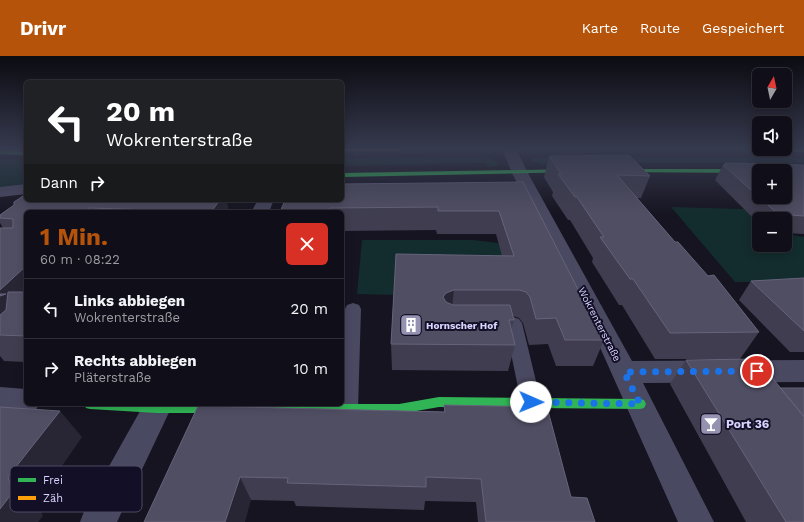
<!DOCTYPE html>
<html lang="de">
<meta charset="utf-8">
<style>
body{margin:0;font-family:"Work Sans",sans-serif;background:#191822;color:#f1f3f6;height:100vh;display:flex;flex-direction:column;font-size:15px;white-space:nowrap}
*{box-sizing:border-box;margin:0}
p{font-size:13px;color:#9c9ca2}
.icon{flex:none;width:22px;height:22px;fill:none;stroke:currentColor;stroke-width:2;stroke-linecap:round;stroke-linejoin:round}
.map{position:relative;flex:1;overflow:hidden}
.sheet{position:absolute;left:24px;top:154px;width:320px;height:196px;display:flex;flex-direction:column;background:#100f19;border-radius:6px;box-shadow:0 2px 10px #0003,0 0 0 1px #302f38}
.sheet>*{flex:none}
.top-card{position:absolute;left:24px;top:24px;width:320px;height:122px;border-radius:6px;box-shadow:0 2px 10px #0003,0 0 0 1px #302f38;background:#202124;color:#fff;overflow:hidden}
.needle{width:26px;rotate:9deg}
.tools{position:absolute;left:752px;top:12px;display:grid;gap:8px}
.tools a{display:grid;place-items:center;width:40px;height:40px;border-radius:6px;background:#100f19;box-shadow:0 2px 10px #0003,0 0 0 1px #302f38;font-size:20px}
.pin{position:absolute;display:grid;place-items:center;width:34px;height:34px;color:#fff;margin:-17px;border:2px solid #fff;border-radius:50%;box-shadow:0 1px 4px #0007}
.me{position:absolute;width:44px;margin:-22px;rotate:91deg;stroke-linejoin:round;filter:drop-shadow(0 0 3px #0008)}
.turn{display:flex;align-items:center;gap:14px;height:84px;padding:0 16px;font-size:18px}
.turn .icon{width:52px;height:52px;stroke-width:2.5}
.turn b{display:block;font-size:28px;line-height:34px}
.then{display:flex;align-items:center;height:38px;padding:0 16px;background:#0003;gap:8px;font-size:15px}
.round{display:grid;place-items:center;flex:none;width:42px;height:42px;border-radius:6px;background:#191822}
.overview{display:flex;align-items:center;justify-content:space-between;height:68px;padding:0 16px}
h1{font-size:24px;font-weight:700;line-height:30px;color:#b45309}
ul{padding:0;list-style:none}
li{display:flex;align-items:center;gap:12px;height:60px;padding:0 16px;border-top:1px solid #302f38}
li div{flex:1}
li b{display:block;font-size:15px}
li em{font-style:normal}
header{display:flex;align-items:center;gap:24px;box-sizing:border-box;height:56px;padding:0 20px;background:#b45309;color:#fff}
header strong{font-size:19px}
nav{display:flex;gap:22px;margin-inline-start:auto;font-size:14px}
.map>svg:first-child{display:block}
.green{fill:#132c2d}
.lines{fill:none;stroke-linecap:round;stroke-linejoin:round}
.lane{fill:#4a4962;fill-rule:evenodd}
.street{fill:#4a4962;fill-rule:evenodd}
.fast{fill:#30b455;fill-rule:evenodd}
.slow{fill:#ff9f0a;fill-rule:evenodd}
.wall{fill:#403d50}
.shaded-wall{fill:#282635}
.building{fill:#504e63;stroke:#66637b;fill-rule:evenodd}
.route{stroke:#1a73e8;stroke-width:7;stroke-dasharray:0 12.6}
.labels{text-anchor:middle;stroke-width:4;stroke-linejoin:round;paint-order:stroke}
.street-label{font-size:10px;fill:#d9d4ff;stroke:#130f26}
.poi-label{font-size:10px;font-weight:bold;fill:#d9d4ff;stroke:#130f26;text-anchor:start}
.near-poi-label{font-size:12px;font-weight:bold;fill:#d9d4ff;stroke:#130f26;text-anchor:start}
.key{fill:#130f26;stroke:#4e4a67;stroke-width:1}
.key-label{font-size:11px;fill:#d9d4ff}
</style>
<header>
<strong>Drivr</strong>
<nav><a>Karte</a><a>Route</a><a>Gespeichert</a></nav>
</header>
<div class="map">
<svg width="804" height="466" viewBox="0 0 804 466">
<rect width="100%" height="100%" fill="#161421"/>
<path class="green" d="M 480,101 L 488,102 L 498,107 L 496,110 L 488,111 L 486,107 L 342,110 L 342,103 Z
M 538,101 L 723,101 L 804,102 L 804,107 L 550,107 L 551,110 L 544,109 L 533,106 L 532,103 Z
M 0,103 L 26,104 L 26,130 L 0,132 Z
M 671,151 L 744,153 L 759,168 L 759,189 L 785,189 L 785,178 L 804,181 L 804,226 L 735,226 Z
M 362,184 L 474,184 L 498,187 L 507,211 L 396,239 L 357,238 Z"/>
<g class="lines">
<path class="lane" d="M 353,247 L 359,249 L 361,253 L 358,353 L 355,359 L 347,362 L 339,359 L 336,353 L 337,348 L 342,348 L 342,284 L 345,253 L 347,249 Z
M 493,261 L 513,261 L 519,263 L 522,267 L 541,346 L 538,352 L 531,355 L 524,352 L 521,346 L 506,273 L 487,271 L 484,267 L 487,263 Z"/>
<path class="street" d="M 502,93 L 516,93 L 529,119 L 632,305 L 804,304 L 804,326 L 643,327 L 714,466 L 678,466 L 594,278 L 513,119 Z
M 26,128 L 26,138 L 0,141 L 0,131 Z
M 258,144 L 272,144 L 273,146 L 269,156 L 251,156 Z
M 0,331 L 26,333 L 26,348 L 39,348 L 36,354 L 26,357 L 0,355 Z
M 144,348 L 173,348 L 117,466 L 80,466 L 85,453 Z"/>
<path class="fast" d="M 772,93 L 804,93 L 804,96 L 775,95 Z
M 0,94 L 26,95 L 26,99 L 0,98 Z
M 575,113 L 577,114 L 577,116 L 342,121 L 342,117 Z
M 611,113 L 804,113 L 804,117 L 785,117 L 785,115 L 759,115 L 759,117 L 613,116 L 611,115 Z
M 439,341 L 640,343 L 644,344 L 646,348 L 644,352 L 640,353 L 439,351 L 399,358 L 269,357 L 265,356 L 263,352 L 266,348 L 399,348 Z
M 84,348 L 230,348 L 233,352 L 231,356 L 227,357 L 157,357 L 90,353 L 86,352 Z"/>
<path class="slow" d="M 342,93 L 404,93 L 401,95 L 342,95 Z"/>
</g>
<path class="wall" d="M 549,100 L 650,120 L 641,142 L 637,142 L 675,186 L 759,276 L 740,303 L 655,303 L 622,249 L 619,249 L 592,206 L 593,202 L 570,164 L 568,164 L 552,140 L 553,136 L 544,121 Z
M 725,107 L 804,109 L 804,178 L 785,177 L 785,163 L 759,163 L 759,168 L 715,124 L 723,109 L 724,109 Z
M 523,126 L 604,284 L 593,310 L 556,310 L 548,288 L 529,289 L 523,267 L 519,262 L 513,260 L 514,264 L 511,274 L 515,289 L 508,315 L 392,314 L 391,288 L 396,198 L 502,200 L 496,178 L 437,178 L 436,174 L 342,175 L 342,156 L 280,156 Z
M 226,144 L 229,156 L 26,156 L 26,306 L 4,305 L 0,300 L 0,172 L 3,172 L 0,167 L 0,159 L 14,149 Z
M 804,222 L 804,296 L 790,296 L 739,244 L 751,225 Z
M 686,304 L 804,466 L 746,466 L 670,328 Z
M 444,349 L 571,441 L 595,466 L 478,466 L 476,446 L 425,445 L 424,454 L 296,450 L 294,445 L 251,444 L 198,350 L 444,356 Z"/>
<path class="shaded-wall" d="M 220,144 L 226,144 L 229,156 L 211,156 Z
M 89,152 L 91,156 L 84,156 Z
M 26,210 L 26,249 L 0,279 L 0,234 Z
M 454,234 L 451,260 L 443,241 L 446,237 Z
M 342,254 L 343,260 L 342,267 Z
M 60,355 L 82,381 L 37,446 L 43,460 L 38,466 L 0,466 L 0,453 L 8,421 Z
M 240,421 L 251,444 L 245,466 L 225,466 Z"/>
<path class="building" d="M 629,99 L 650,120 L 617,119 L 675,186 L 678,186 L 708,220 L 714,219 L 759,276 L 670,277 L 633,223 L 630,223 L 600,181 L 604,181 L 577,141 L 575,141 L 558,118 L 561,118 L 549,100 Z
M 725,107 L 804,109 L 804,160 L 778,158 L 723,109 L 727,109 ZM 759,115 L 785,115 L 785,141 L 759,141 Z
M 523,126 L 604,284 L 565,284 L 556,262 L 536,263 L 530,241 L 526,236 L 519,234 L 454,234 L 446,237 L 443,241 L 446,246 L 453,249 L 510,249 L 514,264 L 509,264 L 515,289 L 391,288 L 396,198 L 514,200 L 499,155 L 438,155 L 438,151 L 330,152 L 330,156 L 280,156 L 285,144 L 342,144 L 342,128 Z
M 26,138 L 26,144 L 220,144 L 211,156 L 150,156 L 152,154 L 89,152 L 84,156 L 26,156 L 26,202 L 25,203 L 26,203 L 26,210 L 0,234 L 0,172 L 13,172 L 13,163 L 0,162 L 0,159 L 14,149 L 14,146 Z
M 804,222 L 804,275 L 751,225 Z
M 8,236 L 26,236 L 26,280 L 0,279 L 0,259 L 6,254 Z
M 0,238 L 6,238 L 0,240 Z
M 757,303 L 804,361 L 804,466 L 786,466 L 686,304 Z
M 780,332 L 804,332 L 804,360 Z
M 444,349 L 547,351 L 571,441 L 587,442 L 595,466 L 486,466 L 481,423 L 426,421 L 426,431 L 287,427 L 288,422 L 240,421 L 225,466 L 144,466 L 198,350 L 445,356 Z
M 0,351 L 60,355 L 8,421 L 13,436 L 0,453 Z"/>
<linearGradient id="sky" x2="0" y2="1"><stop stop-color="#0c0b12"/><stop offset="0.59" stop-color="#363a4e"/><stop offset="1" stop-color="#363a4e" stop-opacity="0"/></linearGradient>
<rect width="804" height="158" fill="url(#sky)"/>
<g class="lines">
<path class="route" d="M 531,346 L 640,348 L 624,316 L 757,315"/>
</g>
<defs>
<g id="building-square" transform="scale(1.15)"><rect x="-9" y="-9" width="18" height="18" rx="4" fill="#9591b1" stroke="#130f26"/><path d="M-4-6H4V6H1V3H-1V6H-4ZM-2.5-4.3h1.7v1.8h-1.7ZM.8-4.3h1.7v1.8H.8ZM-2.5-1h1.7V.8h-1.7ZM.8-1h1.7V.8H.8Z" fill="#fff"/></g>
<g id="bar-square" transform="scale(1.15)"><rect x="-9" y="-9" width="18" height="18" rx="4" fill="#9591b1" stroke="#130f26"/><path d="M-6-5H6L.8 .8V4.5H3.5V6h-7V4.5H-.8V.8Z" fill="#fff"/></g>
</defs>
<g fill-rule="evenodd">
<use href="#building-square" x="411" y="269"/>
<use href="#bar-square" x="711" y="368"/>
</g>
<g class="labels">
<g class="street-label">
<text transform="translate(600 268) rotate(63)" y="4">Wokrenterstraße</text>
</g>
<g class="poi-label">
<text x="426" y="273">Hornscher Hof</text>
</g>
<g class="near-poi-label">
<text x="726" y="372">Port 36</text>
</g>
</g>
<rect x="10" y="410" width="132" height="46" rx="6" class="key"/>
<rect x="18" y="422" width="18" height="4" fill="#30b455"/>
<rect x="18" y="440" width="18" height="4" fill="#ff9f0a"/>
<g class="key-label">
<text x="43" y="428">Frei</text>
<text x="43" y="446">Zäh</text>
</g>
</svg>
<div class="tools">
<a><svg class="needle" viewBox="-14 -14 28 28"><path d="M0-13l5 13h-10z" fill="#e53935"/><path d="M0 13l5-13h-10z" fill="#9c9ca2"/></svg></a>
<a><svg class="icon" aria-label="sound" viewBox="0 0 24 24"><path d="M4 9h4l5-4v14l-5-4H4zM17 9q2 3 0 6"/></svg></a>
<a>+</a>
<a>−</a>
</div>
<div class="pin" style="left:757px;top:315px;background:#d93025"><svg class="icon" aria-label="arrive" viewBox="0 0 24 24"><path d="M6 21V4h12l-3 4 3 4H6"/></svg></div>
<svg class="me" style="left:531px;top:346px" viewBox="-20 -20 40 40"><circle r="19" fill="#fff"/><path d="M0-13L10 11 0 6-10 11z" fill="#1a73e8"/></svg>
<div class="top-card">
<div class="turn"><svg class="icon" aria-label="left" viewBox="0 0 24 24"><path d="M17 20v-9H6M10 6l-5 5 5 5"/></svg><div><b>20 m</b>Wokrenterstraße</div></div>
<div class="then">Dann<svg class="icon" aria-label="right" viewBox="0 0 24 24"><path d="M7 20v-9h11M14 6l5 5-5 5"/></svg></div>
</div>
<section class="sheet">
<div class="overview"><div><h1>1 Min.</h1><p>60 m · 08:22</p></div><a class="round" style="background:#d93025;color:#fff"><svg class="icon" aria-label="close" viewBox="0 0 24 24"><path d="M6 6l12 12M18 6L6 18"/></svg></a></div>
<ul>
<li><svg class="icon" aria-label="left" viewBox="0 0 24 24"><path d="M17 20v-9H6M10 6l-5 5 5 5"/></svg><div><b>Links abbiegen</b><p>Wokrenterstraße</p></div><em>20 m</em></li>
<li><svg class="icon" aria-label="right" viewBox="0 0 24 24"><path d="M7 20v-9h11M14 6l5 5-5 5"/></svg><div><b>Rechts abbiegen</b><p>Pläterstraße</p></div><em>10 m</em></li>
</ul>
</section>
</div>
